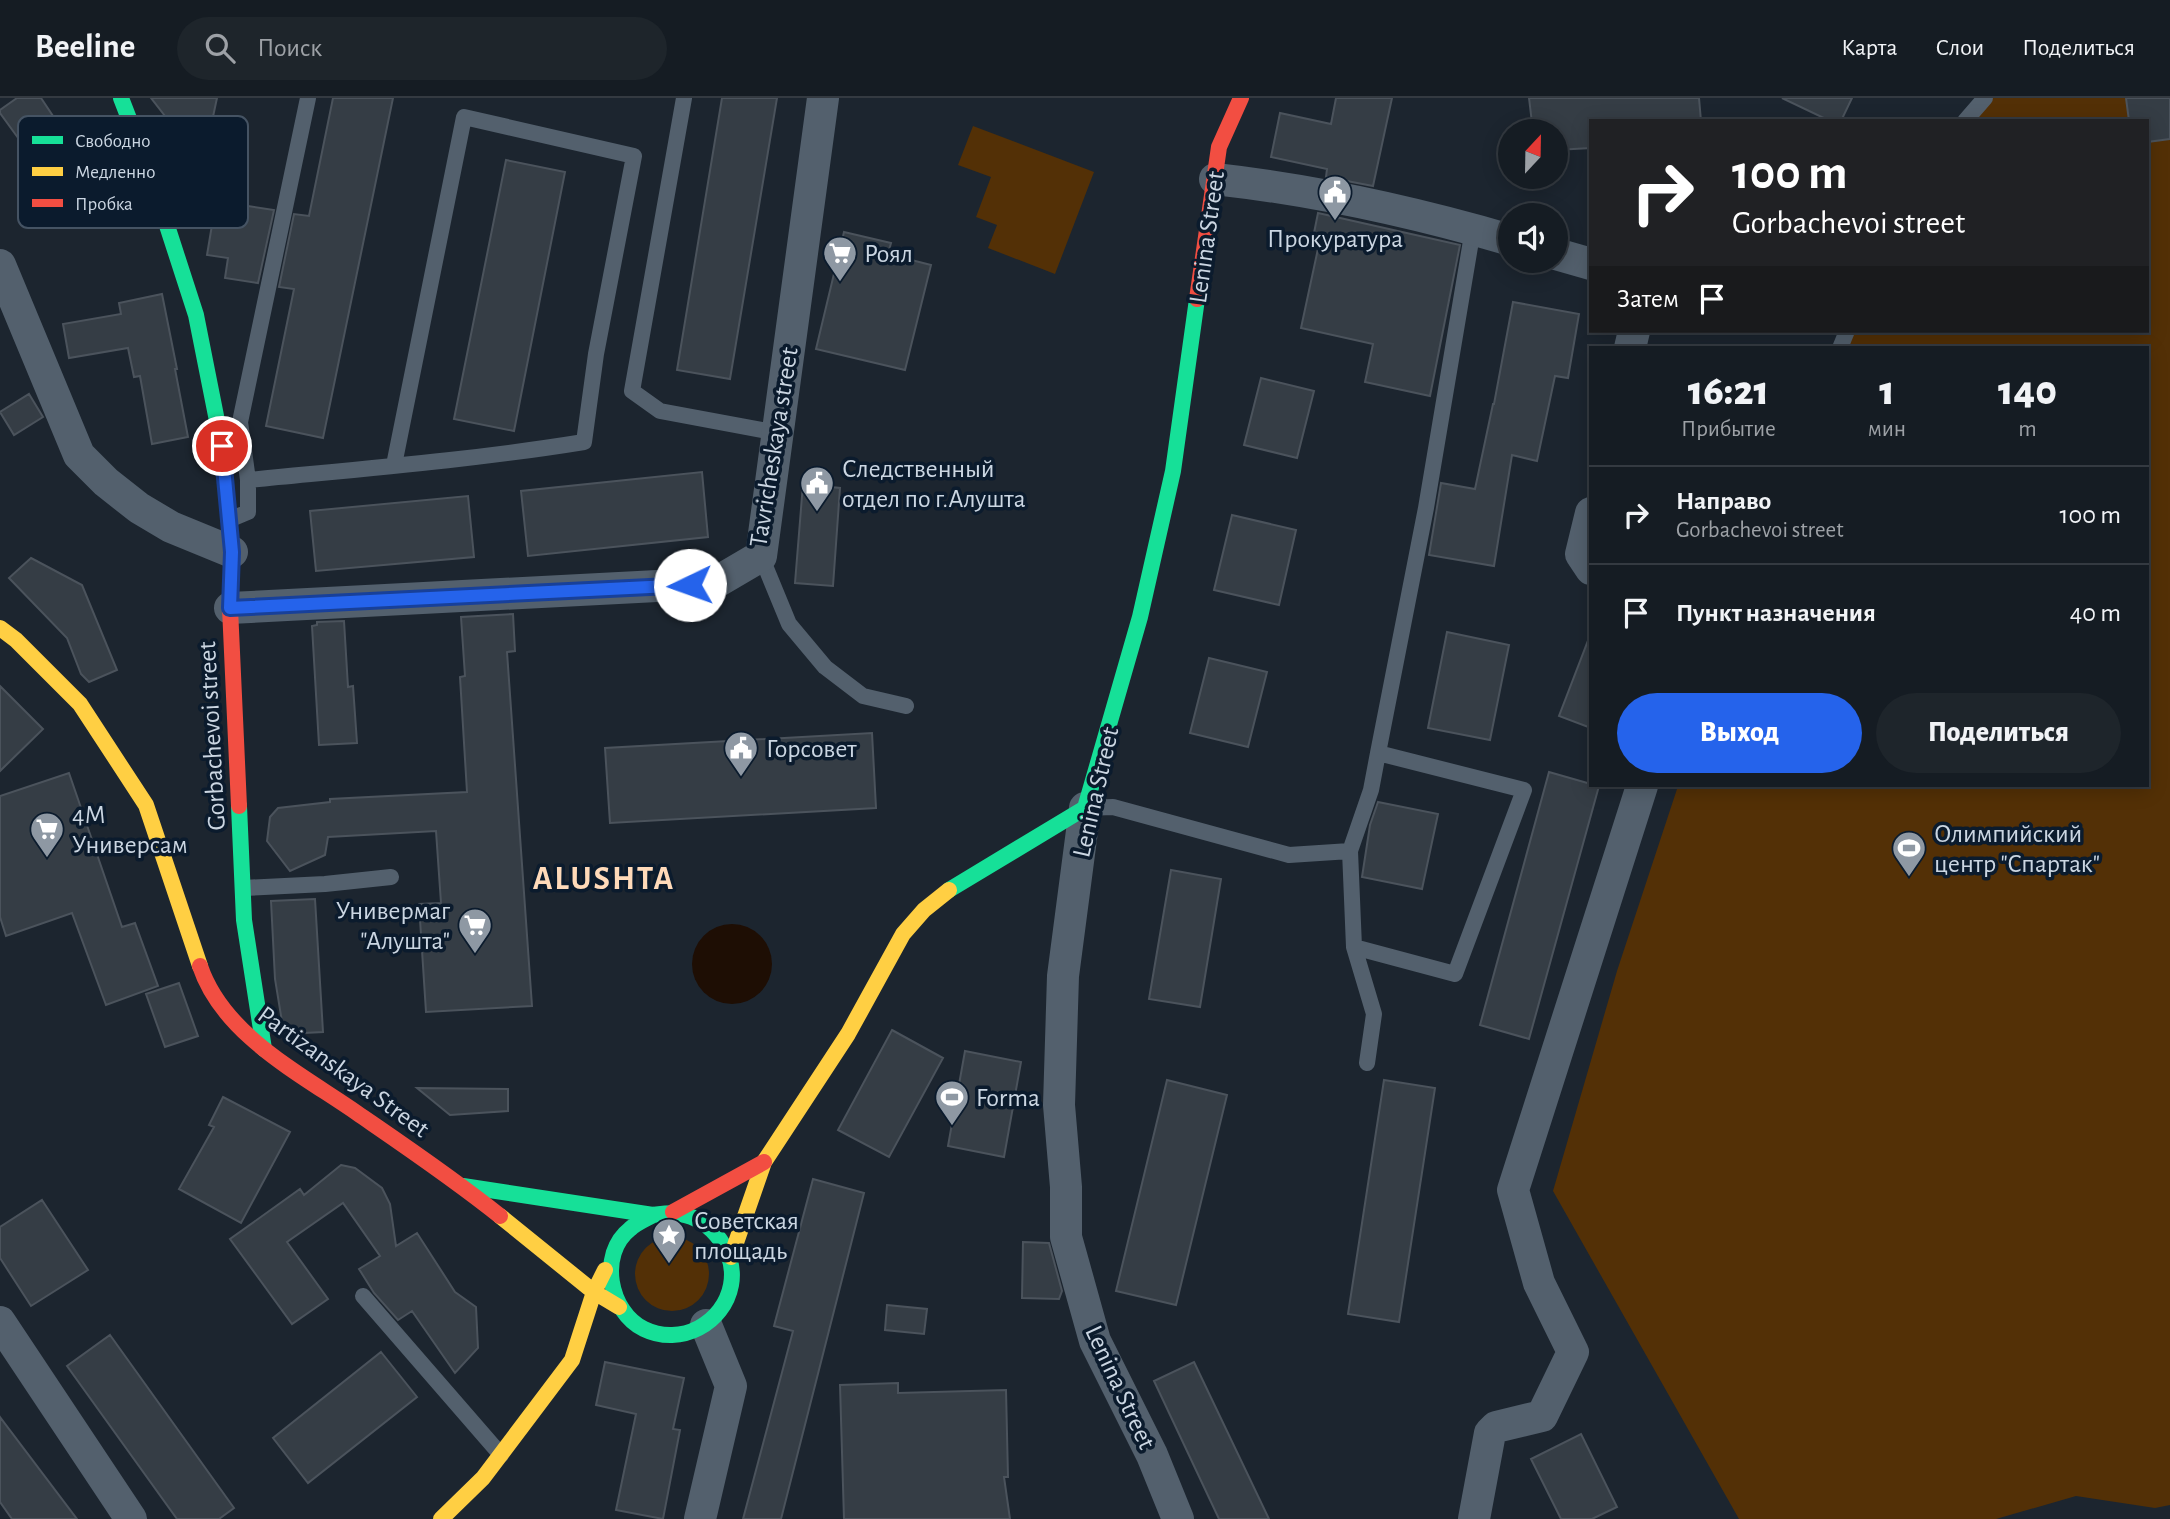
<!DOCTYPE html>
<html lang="ru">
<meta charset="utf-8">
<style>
body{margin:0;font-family:"Alegreya Sans",sans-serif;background:#1e252b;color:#f1f3f6;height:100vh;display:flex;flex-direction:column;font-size:26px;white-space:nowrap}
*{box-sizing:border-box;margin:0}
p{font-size:23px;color:#9da1a6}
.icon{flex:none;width:38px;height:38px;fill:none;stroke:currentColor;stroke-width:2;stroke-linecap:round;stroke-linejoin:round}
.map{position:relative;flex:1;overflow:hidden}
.details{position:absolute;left:1589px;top:248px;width:560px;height:441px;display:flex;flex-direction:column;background:#151c23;border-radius:0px;box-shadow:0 4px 18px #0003,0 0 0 2px #343a41}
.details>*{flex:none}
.guide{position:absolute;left:1589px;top:21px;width:560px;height:214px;border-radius:0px;box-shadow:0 4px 18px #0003,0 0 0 2px #343a41;background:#202124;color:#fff;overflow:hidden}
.needle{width:46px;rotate:22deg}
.fabs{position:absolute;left:1498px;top:21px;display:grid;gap:14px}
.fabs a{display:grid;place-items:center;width:70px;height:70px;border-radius:50%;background:#151c23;box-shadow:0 4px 18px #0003,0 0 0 2px #343a41;font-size:35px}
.pin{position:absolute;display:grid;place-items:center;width:60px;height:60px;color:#fff;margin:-30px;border:4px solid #fff;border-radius:50%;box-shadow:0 2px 7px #0007}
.me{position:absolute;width:77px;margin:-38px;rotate:267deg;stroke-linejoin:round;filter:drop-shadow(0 0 5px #0008)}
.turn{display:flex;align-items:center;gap:24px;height:147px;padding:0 28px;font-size:32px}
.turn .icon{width:91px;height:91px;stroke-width:2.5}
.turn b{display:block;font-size:49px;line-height:60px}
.then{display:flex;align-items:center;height:66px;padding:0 28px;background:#0003;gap:14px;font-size:26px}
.eta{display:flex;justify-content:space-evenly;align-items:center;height:119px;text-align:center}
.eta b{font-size:42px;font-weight:800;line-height:49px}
.button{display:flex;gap:14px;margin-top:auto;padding:14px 28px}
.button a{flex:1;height:80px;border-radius:42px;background:#2563eb;color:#fff;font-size:28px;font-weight:800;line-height:80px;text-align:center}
.button a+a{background:#1e252b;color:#f1f3f6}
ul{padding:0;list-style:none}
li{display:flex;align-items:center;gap:21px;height:98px;padding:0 28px;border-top:2px solid #343a41}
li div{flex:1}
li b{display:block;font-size:26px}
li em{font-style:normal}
header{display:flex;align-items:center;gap:42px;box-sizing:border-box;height:98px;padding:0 35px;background:#151c23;border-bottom:2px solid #343a41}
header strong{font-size:33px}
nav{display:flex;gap:38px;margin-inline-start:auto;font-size:24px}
.search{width:490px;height:63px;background:#1e252b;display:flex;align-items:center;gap:18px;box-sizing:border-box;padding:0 24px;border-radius:38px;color:#9da1a6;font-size:26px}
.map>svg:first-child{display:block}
.green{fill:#533006}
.water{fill:#1e0e04}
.building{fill:#353d45;stroke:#4b535c;stroke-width:2}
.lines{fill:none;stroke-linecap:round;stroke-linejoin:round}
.lane{stroke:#53606d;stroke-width:16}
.street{stroke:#53606d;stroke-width:32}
.fast{stroke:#16e098;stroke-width:16}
.slow{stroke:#ffcf43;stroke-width:16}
.jam{stroke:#f24e42;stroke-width:16}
.route-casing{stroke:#184099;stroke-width:18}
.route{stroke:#2563eb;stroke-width:12}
.labels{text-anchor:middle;stroke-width:7;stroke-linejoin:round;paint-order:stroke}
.street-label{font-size:26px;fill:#cbd6e2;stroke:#0b1b2d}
.poi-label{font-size:26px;fill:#cbd6e2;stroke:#0b1b2d;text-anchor:start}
.district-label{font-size:33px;font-weight:bold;letter-spacing:2px;fill:#ffdab9;stroke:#0b1b2d}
.key{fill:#0b1b2d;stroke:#455363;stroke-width:2}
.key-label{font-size:19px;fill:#cbd6e2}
</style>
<header>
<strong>Beeline</strong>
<div class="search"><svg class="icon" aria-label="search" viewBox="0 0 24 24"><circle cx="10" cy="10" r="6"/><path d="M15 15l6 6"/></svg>Поиск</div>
<nav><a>Карта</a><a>Слои</a><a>Поделиться</a></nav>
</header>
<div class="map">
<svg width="2170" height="1421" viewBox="0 0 2170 1421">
<rect width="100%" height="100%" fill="#1c252f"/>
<path class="green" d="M 1977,0 L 2170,0 L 2170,1407 L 2155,1410 L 2076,1398 L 1996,1421 L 1739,1421 L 1553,1093 L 1617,873 L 1678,688 L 2147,688 L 2147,250 L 1840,250 L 1847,233 L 2147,233 L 2147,23 L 1959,23 Z
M 973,28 L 1094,74 L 1055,176 L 988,150 L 997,127 L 976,119 L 991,79 L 958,67 Z
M635 1176a37 37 0 1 1 74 0a37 37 0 1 1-74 0Z"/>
<path class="water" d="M692 866a40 40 0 1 1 80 0a40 40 0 1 1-80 0Z"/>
<path class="building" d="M 17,0 L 41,0 L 55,21 L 21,44 L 0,15 L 0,12 Z
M 151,0 L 217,0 L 208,42 L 172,27 Z
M 333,0 L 393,0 L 323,340 L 266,328 L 294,191 L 279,189 L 294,116 L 309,118 Z
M 722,0 L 777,0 L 730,281 L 677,272 Z
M 1336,0 L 1392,0 L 1373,88 L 1326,79 L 1327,71 L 1271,59 L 1280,15 L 1331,26 Z
M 1529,0 L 1699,0 L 1701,23 L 1591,23 L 1591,50 L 1556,52 L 1556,33 L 1533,33 Z
M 1782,0 L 1852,0 L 1841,23 L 1830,23 Z
M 2126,0 L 2170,0 L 2170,41 L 2147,44 L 2147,23 L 2129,23 Z
M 506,62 L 565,74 L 514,333 L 454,321 Z
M 216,103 L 274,112 L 258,185 L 225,180 L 228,160 L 207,157 Z
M 1318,115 L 1460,147 L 1430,298 L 1365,284 L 1373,246 L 1301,230 L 1319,146 L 1312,145 Z
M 844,134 L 891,145 L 888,156 L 931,167 L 905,272 L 816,251 Z
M 162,196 L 177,271 L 175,271 L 188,339 L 152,346 L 140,278 L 134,279 L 128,250 L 69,260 L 63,226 L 121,216 L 119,205 Z
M 1513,204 L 1579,216 L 1568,280 L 1555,278 L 1537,363 L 1512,357 L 1494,468 L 1429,457 L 1441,385 L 1475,391 L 1493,306 L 1494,306 Z
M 1261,280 L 1314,293 L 1297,360 L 1244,347 Z
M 29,296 L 43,319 L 14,337 L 0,314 Z
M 702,374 L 708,439 L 528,458 L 521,393 Z
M 803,386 L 840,390 L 833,488 L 795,485 Z
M 468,398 L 474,459 L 316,473 L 310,413 Z
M 1232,417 L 1296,432 L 1279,507 L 1214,492 Z
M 31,460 L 82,487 L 117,572 L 89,584 L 81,576 L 67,540 L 9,480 Z
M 513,516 L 515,553 L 507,554 L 532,908 L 426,914 L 419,806 L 441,805 L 436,733 L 328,739 L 325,757 L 290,773 L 267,743 L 270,719 L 278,710 L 330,704 L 330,701 L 467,694 L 460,579 L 465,578 L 461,519 Z
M 344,523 L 348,589 L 353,588 L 357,645 L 319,647 L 312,528 L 317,527 L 317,524 Z
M 1447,534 L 1509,547 L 1490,642 L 1428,630 Z
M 1589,540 L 1591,541 L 1591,630 L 1559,618 Z
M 1209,560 L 1267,574 L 1248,649 L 1190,635 Z
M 0,588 L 43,631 L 0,673 Z
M 872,635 L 876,710 L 610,725 L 605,650 Z
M 1549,674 L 1591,686 L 1591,688 L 1599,688 L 1529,941 L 1480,927 Z
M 69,675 L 122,829 L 135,825 L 158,888 L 106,907 L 72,815 L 6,838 L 0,819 L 0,698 Z
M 1378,704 L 1438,716 L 1422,791 L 1362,779 L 1370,727 Z
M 1171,772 L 1221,781 L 1200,909 L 1149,901 Z
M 315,801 L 323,934 L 284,936 L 275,881 L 271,803 Z
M 179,885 L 198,938 L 165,949 L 146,896 Z
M 892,932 L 943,960 L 889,1059 L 838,1032 Z
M 965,953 L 1021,964 L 1004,1059 L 948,1048 Z
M 1167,982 L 1227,997 L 1176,1207 L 1116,1193 Z
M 1384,982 L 1435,990 L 1399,1224 L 1348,1216 Z
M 417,990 L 508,991 L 508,1013 L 450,1017 Z
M 223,999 L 290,1034 L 241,1125 L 179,1091 L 214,1029 L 209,1027 Z
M 341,1067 L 355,1070 L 382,1090 L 390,1106 L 396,1148 L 417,1135 L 455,1194 L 476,1209 L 478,1250 L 455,1275 L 412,1213 L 398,1222 L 374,1195 L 359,1171 L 380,1158 L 343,1105 L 287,1144 L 328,1201 L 292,1226 L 230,1141 L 300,1091 L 304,1097 Z
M 813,1081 L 864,1095 L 781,1421 L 743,1421 L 793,1233 L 774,1228 Z
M 42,1102 L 88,1172 L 31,1208 L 0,1160 L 0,1129 Z
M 1023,1144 L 1049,1145 L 1062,1193 L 1059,1201 L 1022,1200 Z
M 887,1207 L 927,1211 L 924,1236 L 885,1232 Z
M 110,1237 L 234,1410 L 219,1421 L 177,1421 L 67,1268 Z
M 381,1254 L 417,1299 L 308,1385 L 273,1340 Z
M 605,1264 L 684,1280 L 673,1331 L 680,1332 L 663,1421 L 616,1412 L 636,1316 L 596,1307 Z
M 1194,1264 L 1269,1421 L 1219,1421 L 1154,1283 Z
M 898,1285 L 898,1295 L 1006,1292 L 1008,1379 L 1004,1379 L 1010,1421 L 844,1421 L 840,1287 Z
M 0,1319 L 77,1421 L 12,1421 L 0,1404 Z
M 1581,1336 L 1617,1409 L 1592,1421 L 1561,1421 L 1531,1361 Z"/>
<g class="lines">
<path class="lane" d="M 684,0 L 632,293 L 660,313 L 778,335
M 1965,23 L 1985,0
M 1840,250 L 1847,233
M 248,382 C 360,371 473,362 584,344 L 596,256 L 634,58 L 464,19 L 394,367
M 229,422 L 248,414 L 248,382 L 240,324 L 308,0
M 761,458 L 789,526 L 825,569 L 863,598 L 906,608
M 1085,710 L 1113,709 L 1289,757 L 1350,753 L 1371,692 L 1378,655 L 1426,410 L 1473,131
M 1350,753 L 1354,849 L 1374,916 L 1367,965
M 243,790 L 325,786 L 391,779
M 1354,849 L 1455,876 L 1524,692 L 1378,655
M 363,1198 L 501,1357"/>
<path class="street" d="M 1215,81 C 1314,92 1414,114 1510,142
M 1556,156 L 1591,166
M 0,167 L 79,357 L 106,384 L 139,410 L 171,429 L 232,454
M 1630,250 L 1634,233
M 1591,415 L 1581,456 L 1591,471
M 230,510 L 715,485 L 761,458 L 823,0
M 1085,710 L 1063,878 L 1059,1007 L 1066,1089 L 1066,1139 L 1095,1243 L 1152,1357 L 1178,1421
M 0,1224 L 131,1421
M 700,1421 L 731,1288 L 706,1227
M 1474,1421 L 1490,1335 L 1496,1329 L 1542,1318 L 1573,1254 L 1539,1185 L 1513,1092 L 1642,688"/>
<path class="fast" d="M 121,0 L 150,75 L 196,217 L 222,348 L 232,457
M 239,708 L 244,822 L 264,951
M 949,792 L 1085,710 L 1140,519 L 1173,373 L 1197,201
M 463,1088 L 653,1117 C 661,1116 672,1114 680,1116 C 712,1121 737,1155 731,1187 C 724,1225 681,1249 644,1231 C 609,1214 598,1156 630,1131 C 636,1125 646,1121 653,1117"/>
<path class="slow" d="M 0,530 L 16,542 L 80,606 L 146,707 L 200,868
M 500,1118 L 594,1194 L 619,1209
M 731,1159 L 764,1064 L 848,936 L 903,836 L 924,812 L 949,792
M 441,1421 L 483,1380 L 572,1262 L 594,1194 L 605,1172"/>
<path class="jam" d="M 1197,201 L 1219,49 L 1241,0
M 232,457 L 230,510 L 239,708
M 200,868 C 223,937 301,976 357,1015 C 405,1048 454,1081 500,1118
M 673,1114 L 764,1064"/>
</g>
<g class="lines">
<g class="route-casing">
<path id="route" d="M 222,348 L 232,454 L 230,510 L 690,487"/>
</g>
<use href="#route" class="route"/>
</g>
<defs>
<g id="civic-pin" transform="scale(1.75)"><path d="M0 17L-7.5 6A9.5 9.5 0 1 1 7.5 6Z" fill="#8e98a3" stroke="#0b1b2d"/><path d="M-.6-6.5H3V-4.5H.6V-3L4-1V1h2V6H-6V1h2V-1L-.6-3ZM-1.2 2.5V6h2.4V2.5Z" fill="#fff"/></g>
<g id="supermarket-pin" transform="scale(1.75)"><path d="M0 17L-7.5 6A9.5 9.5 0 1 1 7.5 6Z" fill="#8e98a3" stroke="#0b1b2d"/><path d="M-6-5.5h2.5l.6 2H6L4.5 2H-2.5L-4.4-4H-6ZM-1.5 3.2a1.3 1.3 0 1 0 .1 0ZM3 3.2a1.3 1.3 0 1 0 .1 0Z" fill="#fff"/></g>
<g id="stadium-pin" transform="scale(1.75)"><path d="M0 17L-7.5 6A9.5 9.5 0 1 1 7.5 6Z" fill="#8e98a3" stroke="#0b1b2d"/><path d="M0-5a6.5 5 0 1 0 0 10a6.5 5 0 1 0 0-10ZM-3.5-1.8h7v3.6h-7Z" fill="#fff"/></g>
<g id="sight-pin" transform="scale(1.75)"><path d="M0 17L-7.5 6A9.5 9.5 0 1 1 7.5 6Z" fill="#8e98a3" stroke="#0b1b2d"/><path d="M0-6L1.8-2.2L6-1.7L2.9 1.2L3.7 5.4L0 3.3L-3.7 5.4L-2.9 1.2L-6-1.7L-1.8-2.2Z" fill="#fff"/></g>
</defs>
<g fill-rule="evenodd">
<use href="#civic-pin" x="1335" y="94"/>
<use href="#supermarket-pin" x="840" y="155"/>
<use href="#civic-pin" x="817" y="385"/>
<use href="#civic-pin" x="741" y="650"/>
<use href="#supermarket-pin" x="47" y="731"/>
<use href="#stadium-pin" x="1909" y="750"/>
<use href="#supermarket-pin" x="475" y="827"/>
<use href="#stadium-pin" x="952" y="999"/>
<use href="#sight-pin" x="669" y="1137"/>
</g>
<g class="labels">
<g class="street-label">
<text transform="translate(1206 139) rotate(-82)" y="9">Lenina Street</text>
<text transform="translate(773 349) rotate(-81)" y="9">Tavricheskaya street</text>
<text transform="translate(211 638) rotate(-93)" y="9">Gorbachevoi street</text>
<text transform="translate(1095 694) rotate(-77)" y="9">Lenina Street</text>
<text transform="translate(344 973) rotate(36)" y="9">Partizanskaya Street</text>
<text transform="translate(1121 1289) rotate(65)" y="9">Lenina Street</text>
</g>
<g class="poi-label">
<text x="1335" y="149" text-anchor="middle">Прокуратура</text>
<text x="864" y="164">Роял</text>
<text x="842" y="379">Следственный<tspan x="842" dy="30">отдел по г.Алушта</tspan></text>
<text x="766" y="659">Горсовет</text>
<text x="72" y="725">4М<tspan x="72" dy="30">Универсам</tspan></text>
<text x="1934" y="744">Олимпийский<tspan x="1934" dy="30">центр "Спартак"</tspan></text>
<text x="450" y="821" text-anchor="end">Универмаг<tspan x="450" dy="30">"Алушта"</tspan></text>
<text x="976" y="1008">Forma</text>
<text x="694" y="1131">Советская<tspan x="694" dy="30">площадь</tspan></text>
</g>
<g class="district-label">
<text x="604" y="791">ALUSHTA</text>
</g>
</g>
<rect x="18" y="18" width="230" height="112" rx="10" class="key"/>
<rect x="32" y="38" width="31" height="8" fill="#16e098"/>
<rect x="32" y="69" width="31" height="9" fill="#ffcf43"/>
<rect x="32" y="101" width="31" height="8" fill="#f24e42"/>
<g class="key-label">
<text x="75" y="49">Свободно</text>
<text x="75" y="80">Медленно</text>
<text x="75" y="112">Пробка</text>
</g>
</svg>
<div class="fabs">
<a><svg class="needle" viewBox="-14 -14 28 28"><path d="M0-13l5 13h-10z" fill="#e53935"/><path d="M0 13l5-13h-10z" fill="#9da1a6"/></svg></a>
<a><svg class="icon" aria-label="sound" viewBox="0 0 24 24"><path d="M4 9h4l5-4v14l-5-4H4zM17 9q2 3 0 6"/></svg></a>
</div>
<div class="pin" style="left:222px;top:348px;background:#d93025"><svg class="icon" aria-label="arrive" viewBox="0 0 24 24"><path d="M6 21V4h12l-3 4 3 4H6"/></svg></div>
<svg class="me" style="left:690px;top:487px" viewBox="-20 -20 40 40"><circle r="19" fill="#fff"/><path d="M0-13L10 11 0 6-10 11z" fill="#2563eb"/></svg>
<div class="guide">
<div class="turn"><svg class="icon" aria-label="right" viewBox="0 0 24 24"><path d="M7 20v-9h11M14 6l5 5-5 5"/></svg><div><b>100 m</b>Gorbachevoi street</div></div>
<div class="then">Затем<svg class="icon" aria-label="arrive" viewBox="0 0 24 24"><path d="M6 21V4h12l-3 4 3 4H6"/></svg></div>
</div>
<section class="details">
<div class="eta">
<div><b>16:21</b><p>Прибытие</p></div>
<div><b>1</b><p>мин</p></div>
<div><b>140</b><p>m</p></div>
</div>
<ul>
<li><svg class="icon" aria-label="right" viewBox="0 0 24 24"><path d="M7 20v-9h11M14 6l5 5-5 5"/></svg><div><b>Направо</b><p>Gorbachevoi street</p></div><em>100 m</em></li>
<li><svg class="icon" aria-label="arrive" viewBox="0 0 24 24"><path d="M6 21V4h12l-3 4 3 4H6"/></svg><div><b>Пункт назначения</b></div><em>40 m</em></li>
</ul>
<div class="button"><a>Выход</a><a>Поделиться</a></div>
</section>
</div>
